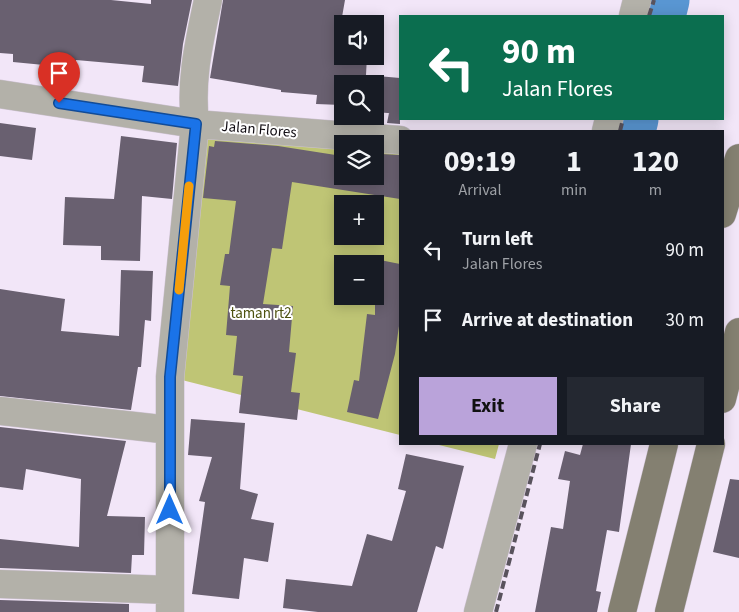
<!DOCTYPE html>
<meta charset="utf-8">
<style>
body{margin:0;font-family:"Source Sans 3",sans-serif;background:#242831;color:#f1f3f6;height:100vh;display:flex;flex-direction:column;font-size:19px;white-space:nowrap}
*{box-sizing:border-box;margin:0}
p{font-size:16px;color:#9ea1a6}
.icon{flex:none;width:28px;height:28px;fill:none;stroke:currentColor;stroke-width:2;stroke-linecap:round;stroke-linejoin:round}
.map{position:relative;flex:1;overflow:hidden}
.details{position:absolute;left:399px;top:130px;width:325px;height:315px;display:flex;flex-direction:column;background:#171b24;border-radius:0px;box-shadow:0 2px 12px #0003}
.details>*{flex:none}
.guide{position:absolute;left:399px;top:15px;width:325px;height:105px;border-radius:0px;box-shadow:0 2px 12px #0003;background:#0b6e4f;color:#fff;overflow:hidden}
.fabs{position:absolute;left:334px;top:15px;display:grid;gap:10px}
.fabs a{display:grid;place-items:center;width:50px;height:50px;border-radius:0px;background:#171b24;box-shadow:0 2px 12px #0003;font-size:25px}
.pin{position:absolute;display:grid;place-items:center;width:42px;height:42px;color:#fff;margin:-51px -21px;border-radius:50% 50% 50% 0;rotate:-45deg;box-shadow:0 0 5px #0007}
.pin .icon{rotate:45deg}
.me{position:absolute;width:55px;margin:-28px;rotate:0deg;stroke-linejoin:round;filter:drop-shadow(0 0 4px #0008)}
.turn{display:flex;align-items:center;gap:18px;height:105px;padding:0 20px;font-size:22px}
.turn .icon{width:65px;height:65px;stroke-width:2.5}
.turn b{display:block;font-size:35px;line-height:42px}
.eta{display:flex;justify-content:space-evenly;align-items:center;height:85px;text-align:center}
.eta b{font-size:30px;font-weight:700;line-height:35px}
.button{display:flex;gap:10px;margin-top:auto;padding:10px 20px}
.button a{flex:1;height:58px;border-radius:0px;background:#baa3da;color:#111;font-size:20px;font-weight:700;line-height:58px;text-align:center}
.button a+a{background:#242831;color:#f1f3f6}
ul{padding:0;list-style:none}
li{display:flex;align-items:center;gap:15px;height:70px;padding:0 20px}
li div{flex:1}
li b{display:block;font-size:19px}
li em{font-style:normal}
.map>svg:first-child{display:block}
.green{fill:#bfc575;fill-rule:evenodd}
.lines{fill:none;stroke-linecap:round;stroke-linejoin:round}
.river{stroke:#5996d2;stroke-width:51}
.building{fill:#696070}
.minor-casing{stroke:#cec3d3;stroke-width:29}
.major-casing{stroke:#cec3d3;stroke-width:29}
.minor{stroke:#b3b1a9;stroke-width:28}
.major{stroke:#848071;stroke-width:28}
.rail{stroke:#59535d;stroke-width:4;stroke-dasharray:8 4;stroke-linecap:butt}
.route-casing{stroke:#114b97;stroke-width:12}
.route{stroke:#1a73e8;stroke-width:9}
.slow{stroke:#f59e0b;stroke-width:9}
.labels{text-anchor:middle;stroke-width:4;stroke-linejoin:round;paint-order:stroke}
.street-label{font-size:15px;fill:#0f0b11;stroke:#fff}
.park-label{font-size:15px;fill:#4d510f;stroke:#fff}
</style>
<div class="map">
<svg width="739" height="612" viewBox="0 0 739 612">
<rect width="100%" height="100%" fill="#f2e6f8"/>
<path class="green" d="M 195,124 L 400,139 L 400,435 L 170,377 ZM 342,144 L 375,144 L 375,176 L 342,176 ZM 342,204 L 375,204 L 375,236 L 342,236 ZM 342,264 L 375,264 L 375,296 L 342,296 Z
M 435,444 L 499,444 L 495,459 Z"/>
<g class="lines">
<path class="river" d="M 660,16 L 664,0
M 630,131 L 633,119"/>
</g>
<path class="building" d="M 0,0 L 111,0 L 151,4 L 151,0 L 192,0 L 183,44 L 178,86 L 142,82 L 144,66 L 76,60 L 74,79 L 42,76 L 44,65 L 13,62 L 13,54 L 0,53 Z
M 223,0 L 345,0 L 342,17 L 349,18 L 348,24 L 342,24 L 342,56 L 367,56 L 366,75 L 400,78 L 400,114 L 375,112 L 375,84 L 342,84 L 342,105 L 316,104 L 317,95 L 281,92 L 281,90 L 210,78 Z
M 389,113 L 400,114 L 400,124 L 387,123 Z
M 0,123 L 36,128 L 32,160 L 0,156 Z
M 121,136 L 177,143 L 172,199 L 142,196 L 140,261 L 101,260 L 101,246 L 63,245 L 65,197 L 114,199 Z
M 215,141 L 278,146 L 342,156 L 342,176 L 375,176 L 375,161 L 379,162 L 381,154 L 400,155 L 400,199 L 292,182 L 282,249 L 272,248 L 263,304 L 293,306 L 289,352 L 296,353 L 291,392 L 300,393 L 297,420 L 239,413 L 243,376 L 233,375 L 237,336 L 226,335 L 230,286 L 220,285 L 225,254 L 229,254 L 236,201 L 203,198 L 209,146 L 214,147 Z
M 380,260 L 400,264 L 400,319 L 395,354 L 378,419 L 347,412 L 354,380 L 359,381 L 367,314 L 375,315 L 375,283 Z
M 121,270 L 153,271 L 151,321 L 145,320 L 141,367 L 138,367 L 131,410 L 0,396 L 0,289 L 65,299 L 61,331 L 119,336 Z
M 191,419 L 245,423 L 240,489 L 258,494 L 251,519 L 274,523 L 268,562 L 244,558 L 239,599 L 192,594 L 205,502 L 199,501 L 212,457 L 188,455 Z
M 0,427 L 126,441 L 107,516 L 145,517 L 144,555 L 132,555 L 131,573 L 0,568 L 0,539 L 79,547 L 81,479 L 26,469 L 23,490 L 0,487 Z
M 583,444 L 631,444 L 619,532 L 607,530 L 596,591 L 601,592 L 597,612 L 535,612 L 551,527 L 563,529 L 570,481 L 558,479 L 565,451 L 580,455 Z
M 406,454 L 464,466 L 443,549 L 436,546 L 417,612 L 318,612 L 283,608 L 286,579 L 352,586 L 367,534 L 392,541 L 406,491 L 398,489 Z
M 730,479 L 739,480 L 739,558 L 713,552 Z
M 0,600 L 129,604 L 129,612 L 0,612 Z"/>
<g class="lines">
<g class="minor-casing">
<path id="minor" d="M 633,16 L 637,0
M 0,94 L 195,124 L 400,140
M 606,131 L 609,119
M 0,411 L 170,430
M 0,584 L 170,590
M 170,612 L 170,377 L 195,124 C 190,79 199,43 208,0
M 478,612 L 523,444"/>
</g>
<g class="major-casing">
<path id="major" d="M 722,214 L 739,158
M 722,399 L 739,332
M 622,612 L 664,444
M 669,612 L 711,444"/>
</g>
<use href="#minor" class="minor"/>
<use href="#major" class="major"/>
<path class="rail" d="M 649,16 L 654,0
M 620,131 L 623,119
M 496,612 L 540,444"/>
</g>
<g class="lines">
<g class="route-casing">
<path id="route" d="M 59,103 L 196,124 L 170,377 L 170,510"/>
</g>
<use href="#route" class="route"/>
<path class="slow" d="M 179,290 L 189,186"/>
</g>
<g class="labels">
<g class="street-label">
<text transform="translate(259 129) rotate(5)" y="5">Jalan Flores</text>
</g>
<g class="park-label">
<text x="261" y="318">taman rt2</text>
</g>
</g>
</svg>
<div class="fabs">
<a><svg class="icon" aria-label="sound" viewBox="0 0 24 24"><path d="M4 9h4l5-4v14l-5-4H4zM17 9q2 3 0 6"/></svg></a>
<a><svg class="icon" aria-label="search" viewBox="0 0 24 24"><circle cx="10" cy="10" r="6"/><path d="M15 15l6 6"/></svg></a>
<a><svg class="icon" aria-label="layers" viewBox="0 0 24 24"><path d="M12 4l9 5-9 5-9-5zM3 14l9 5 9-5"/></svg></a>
<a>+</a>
<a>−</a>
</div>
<div class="pin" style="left:59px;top:103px;background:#d93025"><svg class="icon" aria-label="arrive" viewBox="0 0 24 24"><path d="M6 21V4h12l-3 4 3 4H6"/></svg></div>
<svg class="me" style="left:170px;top:510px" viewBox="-20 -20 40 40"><path d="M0-17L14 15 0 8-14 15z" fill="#1a73e8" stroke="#fff" stroke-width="4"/></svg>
<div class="guide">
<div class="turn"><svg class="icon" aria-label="left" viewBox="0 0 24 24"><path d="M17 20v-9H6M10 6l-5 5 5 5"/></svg><div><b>90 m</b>Jalan Flores</div></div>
</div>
<section class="details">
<div class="eta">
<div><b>09:19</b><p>Arrival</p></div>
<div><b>1</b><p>min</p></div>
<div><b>120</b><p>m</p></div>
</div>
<ul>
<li><svg class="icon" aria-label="left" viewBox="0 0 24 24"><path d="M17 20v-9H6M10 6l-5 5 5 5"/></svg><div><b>Turn left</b><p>Jalan Flores</p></div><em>90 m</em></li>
<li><svg class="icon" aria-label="arrive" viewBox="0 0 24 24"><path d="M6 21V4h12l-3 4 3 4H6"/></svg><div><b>Arrive at destination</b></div><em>30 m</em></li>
</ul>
<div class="button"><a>Exit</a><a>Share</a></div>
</section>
</div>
